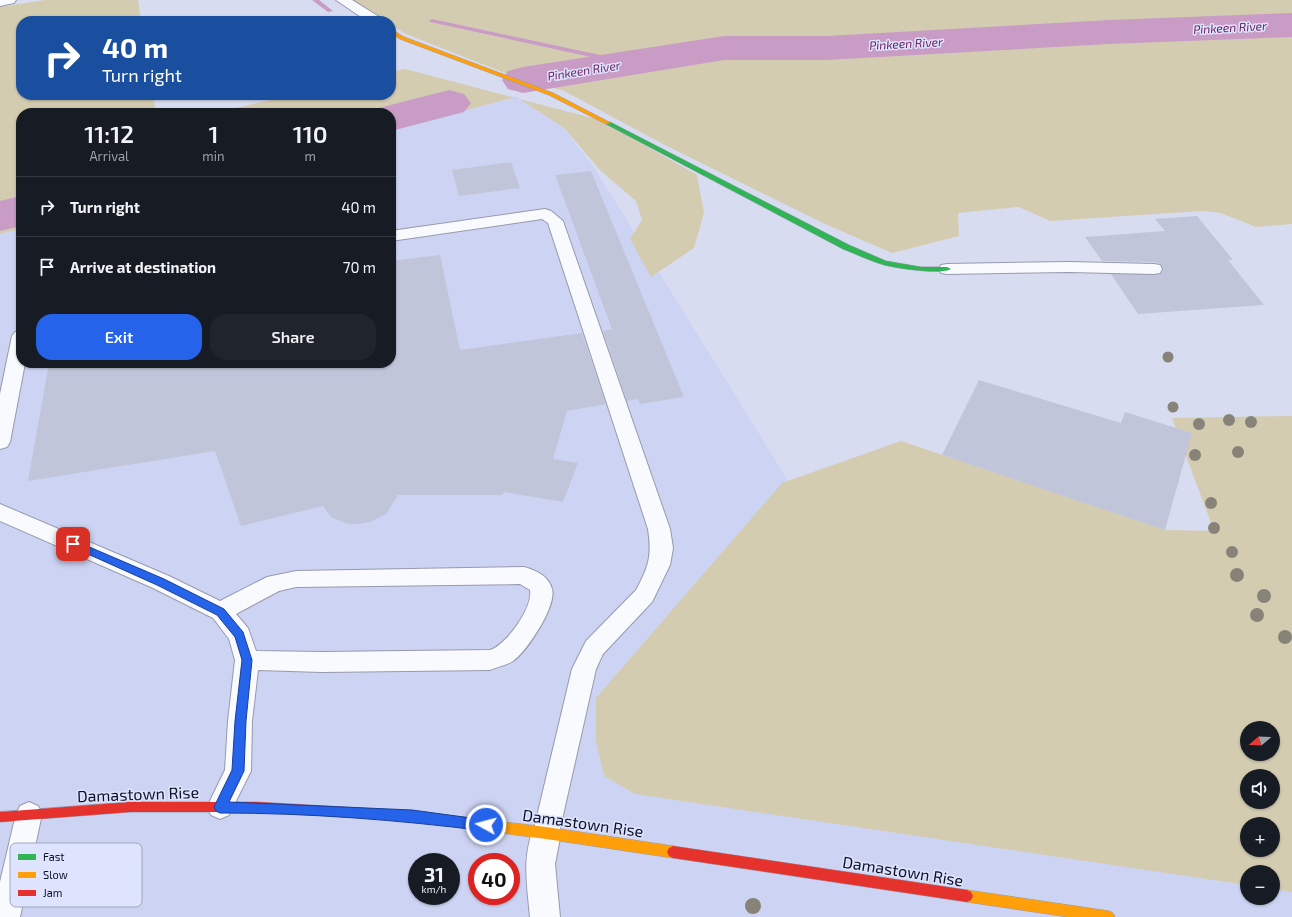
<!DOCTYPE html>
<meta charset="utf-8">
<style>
body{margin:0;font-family:"Exo 2",sans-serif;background:#20242c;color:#f1f3f6;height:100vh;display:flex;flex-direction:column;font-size:15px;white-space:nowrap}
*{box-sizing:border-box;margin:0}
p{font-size:13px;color:#9ea1a6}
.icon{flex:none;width:22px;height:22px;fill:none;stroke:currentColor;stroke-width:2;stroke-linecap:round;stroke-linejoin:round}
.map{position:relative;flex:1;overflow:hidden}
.side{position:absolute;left:16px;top:108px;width:380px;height:260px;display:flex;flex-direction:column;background:#171b24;border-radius:16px;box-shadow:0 1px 3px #0004}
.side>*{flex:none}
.guide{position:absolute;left:16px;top:16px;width:380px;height:84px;border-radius:16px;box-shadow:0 1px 3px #0004;background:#1a4fa0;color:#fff;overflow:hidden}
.needle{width:26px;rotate:251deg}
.fabs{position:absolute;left:1240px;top:721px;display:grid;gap:8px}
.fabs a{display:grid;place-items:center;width:40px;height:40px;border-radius:50%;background:#171b24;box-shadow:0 1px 3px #0004;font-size:20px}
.speed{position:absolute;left:408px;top:853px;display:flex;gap:8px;font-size:20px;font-weight:700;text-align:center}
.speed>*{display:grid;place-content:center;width:52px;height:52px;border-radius:50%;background:#171b24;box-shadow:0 1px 3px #0004;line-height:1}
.speed small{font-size:10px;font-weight:400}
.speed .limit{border:6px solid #d22;background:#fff;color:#111}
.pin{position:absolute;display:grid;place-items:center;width:34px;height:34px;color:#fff;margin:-17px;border-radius:8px;box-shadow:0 2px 6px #0006}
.me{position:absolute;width:44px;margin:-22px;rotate:277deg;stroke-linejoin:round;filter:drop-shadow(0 0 3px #0008)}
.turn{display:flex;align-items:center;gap:14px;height:84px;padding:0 20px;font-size:18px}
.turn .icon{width:52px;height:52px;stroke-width:2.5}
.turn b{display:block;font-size:28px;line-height:34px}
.eta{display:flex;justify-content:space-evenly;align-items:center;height:68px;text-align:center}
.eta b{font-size:24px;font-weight:600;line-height:28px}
.action{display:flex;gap:8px;margin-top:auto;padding:8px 20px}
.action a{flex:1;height:46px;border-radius:16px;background:#2563eb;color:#fff;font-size:16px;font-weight:600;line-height:46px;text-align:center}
.action a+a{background:#20242c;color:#f1f3f6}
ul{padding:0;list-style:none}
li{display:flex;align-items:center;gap:12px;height:60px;padding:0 20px;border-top:1px solid #363941}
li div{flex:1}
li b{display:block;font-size:15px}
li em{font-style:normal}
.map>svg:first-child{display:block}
.built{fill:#cdd4f3;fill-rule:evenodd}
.green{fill:#d4ccb1;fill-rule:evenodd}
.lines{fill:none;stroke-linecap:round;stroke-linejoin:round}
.stream{fill:#c99cc6;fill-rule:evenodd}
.river{fill:#c99cc6;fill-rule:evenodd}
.building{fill:#c1c5da}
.lane-casing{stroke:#979aad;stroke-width:2}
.street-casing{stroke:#979aad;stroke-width:2}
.fast-casing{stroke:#979aad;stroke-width:1}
.slow-casing{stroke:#979aad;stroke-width:1}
.jam-casing{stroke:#979aad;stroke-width:1}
.lane{fill:#f9fafd;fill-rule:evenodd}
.street{fill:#f9fafd;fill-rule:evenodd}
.fast{fill:#30b455;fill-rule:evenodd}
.slow{fill:#ff9f0a;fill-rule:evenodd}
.jam{fill:#e5322d;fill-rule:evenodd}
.tree{fill:#878379}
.route{fill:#2563eb;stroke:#184099}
.labels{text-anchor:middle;stroke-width:3;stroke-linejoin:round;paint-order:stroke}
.far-water-label{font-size:12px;font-style:italic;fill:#6a1c5e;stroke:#dee4fd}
.near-street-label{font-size:16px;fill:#0e1126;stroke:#dee4fd}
.key{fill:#dee4fd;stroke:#a0a5bc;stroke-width:1}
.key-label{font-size:11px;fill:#0e1126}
</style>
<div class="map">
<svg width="1292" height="917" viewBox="0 0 1292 917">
<rect width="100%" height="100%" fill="#d8dcf0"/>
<path class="built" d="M 516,97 L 564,128 L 595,169 L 794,490 L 1247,802 L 1292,806 L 1292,917 L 0,917 L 0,234 L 21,229 L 21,363 L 391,363 L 391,130 ZM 1247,824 L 1273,824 L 1273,850 L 1247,850 ZM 417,862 L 451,862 L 451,896 L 417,896 ZM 477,862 L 511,862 L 511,896 L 477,896 ZM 1247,872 L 1273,872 L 1273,898 L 1247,898 Z"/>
<path class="green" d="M 45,0 L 138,0 L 141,21 L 21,21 L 21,95 L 153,95 L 156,113 L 21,113 L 21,229 L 0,234 L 0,7 Z
M 349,0 L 1292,0 L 1292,224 L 1256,227 L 1221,213 L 1202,211 L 1050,221 L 1019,207 L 958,213 L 959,236 L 892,253 L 825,224 L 665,145 L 564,91 L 523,80 L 406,34 L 391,25 L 391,21 L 384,21 Z
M 405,69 L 600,120 L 697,175 L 704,213 L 694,248 L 651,277 L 630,239 L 642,220 L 636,201 L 601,171 L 564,128 L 516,97 L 391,130 L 391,113 L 214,113 L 291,95 L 391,95 L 391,72 Z
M 1292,416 L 1292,892 L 1273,889 L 1273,872 L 1247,872 L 1247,885 L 635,794 L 604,776 L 596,741 L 596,698 L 782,483 L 901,441 L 1165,530 L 1214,531 L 1172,418 ZM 1247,728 L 1273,728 L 1273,754 L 1247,754 ZM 1247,776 L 1273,776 L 1273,802 L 1247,802 ZM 1247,824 L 1273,824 L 1273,850 L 1247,850 Z"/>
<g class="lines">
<path class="stream" d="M 312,0 L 319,0 L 333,11 L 328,12 Z
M 432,19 L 628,61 L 631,63 L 628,65 L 430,22 L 429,21 Z"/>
<path class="river" d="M 1292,13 L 1292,37 L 1109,44 L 827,60 L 724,60 L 523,93 L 508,89 L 502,80 L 508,71 L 523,67 L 724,36 L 827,36 L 1109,20 Z
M 449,90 L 464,94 L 471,103 L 464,112 L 391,131 L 391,113 L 372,113 L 375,109 Z
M 21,196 L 21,226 L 0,231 L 0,201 Z"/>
</g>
<path class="building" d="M 511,162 L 520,188 L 459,196 L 452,170 Z
M 591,171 L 684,397 L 640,404 L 638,399 L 627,401 L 603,331 L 612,329 L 555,175 Z
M 1197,216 L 1233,260 L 1228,260 L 1264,305 L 1138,314 L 1111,274 L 1160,274 L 1163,270 L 1161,264 L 1154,262 L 1102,261 L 1085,237 L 1165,231 L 1155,219 Z
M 440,255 L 460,350 L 582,333 L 606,404 L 567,411 L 553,459 L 578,463 L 563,502 L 504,492 L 502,495 L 398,495 L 386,514 L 370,522 L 358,524 L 348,524 L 331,517 L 323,506 L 241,526 L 215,451 L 28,481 L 49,363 L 391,363 L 391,261 Z
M 979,380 L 1121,423 L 1125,412 L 1192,433 L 1165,530 L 942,455 Z"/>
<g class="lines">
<g class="lane-casing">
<path id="lane" d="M 545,209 L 551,211 L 563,221 L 670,529 L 673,548 L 670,565 L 655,596 L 652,602 L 603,654 L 596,669 L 559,833 L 555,842 L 546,845 L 537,842 L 533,833 L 572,669 L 586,641 L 636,590 C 649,566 652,556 648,529 L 548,223 L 542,219 L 391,241 L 391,231 Z
M 1069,262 L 1154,264 L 1160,265 L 1162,269 L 1160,273 L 1154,274 L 1069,272 L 947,274 L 941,273 L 939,269 L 941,265 L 947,264 Z
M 21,330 L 21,363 L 25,363 L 10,442 L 7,447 L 0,449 L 0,394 L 12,336 L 15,332 Z
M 0,504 L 169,576 L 220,601 L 267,577 L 296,571 L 524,567 C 535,570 549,576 552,589 C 557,606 527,651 513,661 C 507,665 497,667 490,670 L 322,672 L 258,670 L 252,721 L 251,771 L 229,815 L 220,819 L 211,815 L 207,807 L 225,770 L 228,721 L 235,660 L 229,639 L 213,618 L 153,588 L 0,521 ZM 520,584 L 530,590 C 533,608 506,645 490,650 L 322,652 L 256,651 L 248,628 L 236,614 L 279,591 L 296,587 Z
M 29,802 L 38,806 L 42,814 L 20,917 L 0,917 L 0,882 L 16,814 L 20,806 Z"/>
</g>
<g class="street-casing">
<path id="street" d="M 0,0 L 16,0 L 14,3 L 0,6 Z
M 336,0 L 352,0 L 381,18 L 383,21 L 367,21 Z
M 546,820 L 556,823 L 561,833 L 555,864 L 560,917 L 530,917 C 527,884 521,855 536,823 Z"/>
</g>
<g class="fast-casing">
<path id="fast" d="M 606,122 L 610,122 L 849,245 L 886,261 L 921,267 L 947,267 L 951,269 C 943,275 892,268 881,264 C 868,260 856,254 843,249 L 606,124 Z"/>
</g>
<g class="slow-casing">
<path id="slow" d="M 391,29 L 404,37 L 553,93 L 611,123 L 606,124 L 549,95 L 400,39 L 391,33 Z
M 344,807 L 412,811 L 546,827 L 673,846 L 677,848 L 679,852 L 677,856 L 673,858 L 546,839 L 412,821 L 344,817 L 340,816 L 338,812 L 340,808 Z
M 967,890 L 1109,911 L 1113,913 L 1115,917 L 1068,917 L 967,902 L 963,900 L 961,896 L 963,892 Z"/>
</g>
<g class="jam-casing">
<path id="jam" d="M 130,802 L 257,802 L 344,807 L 348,808 L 350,812 L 348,816 L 344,817 L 257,812 L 130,812 L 0,822 L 0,812 Z
M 673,846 L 967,890 L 971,892 L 973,896 L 971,900 L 967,902 L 673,858 L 669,856 L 667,852 L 669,848 Z"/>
</g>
<use href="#lane" class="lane"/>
<use href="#street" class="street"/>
<use href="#fast" class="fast"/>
<use href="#slow" class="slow"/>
<use href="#jam" class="jam"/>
</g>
<g class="tree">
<circle cx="1168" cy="357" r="5.5"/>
<circle cx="1173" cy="407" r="5.5"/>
<circle cx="1229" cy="420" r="6"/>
<circle cx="1251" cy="422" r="6"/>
<circle cx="1199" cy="424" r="6"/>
<circle cx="1238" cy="452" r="6"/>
<circle cx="1195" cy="455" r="6"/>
<circle cx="1211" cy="503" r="6"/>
<circle cx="1214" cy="528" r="6"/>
<circle cx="1232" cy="552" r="6"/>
<circle cx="1237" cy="575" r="7"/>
<circle cx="1264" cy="596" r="7"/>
<circle cx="1257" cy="615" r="7"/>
<circle cx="1285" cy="637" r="7"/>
<circle cx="753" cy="906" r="8"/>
</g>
<path class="route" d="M 73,540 L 164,579 L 224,609 L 243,632 L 252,660 L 246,721 L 244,771 L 229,802 L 412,810 L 486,820 L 491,821 L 493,825 L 491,829 L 486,831 C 398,820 309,813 220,813 L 216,811 L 214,807 L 232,770 L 235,721 L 242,660 L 235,637 L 217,615 L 157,585 L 70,546 L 68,544 L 70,541 Z"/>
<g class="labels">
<g class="far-water-label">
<text transform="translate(1230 28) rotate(-3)" y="4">Pinkeen River</text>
<text transform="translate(906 44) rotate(-3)" y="4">Pinkeen River</text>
<text transform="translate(584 71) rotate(-9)" y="4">Pinkeen River</text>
</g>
<g class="near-street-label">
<text transform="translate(138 794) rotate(-2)" y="6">Damastown Rise</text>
<text transform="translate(583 823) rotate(8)" y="6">Damastown Rise</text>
<text transform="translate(903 871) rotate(9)" y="6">Damastown Rise</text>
</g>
</g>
<rect x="10" y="843" width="132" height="64" rx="6" class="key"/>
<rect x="18" y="854" width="18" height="6" fill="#30b455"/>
<rect x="18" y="872" width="18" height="6" fill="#ff9f0a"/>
<rect x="18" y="890" width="18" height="6" fill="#e5322d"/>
<g class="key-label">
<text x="43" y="861">Fast</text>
<text x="43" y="879">Slow</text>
<text x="43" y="897">Jam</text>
</g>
</svg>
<div class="fabs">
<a><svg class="needle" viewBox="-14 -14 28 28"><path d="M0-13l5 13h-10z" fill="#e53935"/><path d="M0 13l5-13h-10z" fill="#9ea1a6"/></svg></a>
<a><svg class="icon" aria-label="sound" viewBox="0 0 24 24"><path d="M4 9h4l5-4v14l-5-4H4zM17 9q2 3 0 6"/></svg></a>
<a>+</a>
<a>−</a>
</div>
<div class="speed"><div>31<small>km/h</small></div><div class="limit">40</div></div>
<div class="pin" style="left:73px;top:544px;background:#d93025"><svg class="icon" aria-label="arrive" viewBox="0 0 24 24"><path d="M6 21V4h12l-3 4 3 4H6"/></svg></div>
<svg class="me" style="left:486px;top:825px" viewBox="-20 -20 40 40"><circle r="17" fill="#2563eb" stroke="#fff" stroke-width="3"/><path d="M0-11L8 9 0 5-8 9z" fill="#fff"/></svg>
<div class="guide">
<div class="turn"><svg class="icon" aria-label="right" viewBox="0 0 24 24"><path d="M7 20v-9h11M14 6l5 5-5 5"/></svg><div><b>40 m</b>Turn right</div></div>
</div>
<section class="side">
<div class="eta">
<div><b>11:12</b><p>Arrival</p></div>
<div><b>1</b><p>min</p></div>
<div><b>110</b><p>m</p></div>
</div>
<ul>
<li><svg class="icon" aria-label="right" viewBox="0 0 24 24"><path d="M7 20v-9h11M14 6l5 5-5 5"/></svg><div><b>Turn right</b></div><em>40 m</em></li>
<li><svg class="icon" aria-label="arrive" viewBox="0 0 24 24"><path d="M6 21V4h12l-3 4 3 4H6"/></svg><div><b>Arrive at destination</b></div><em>70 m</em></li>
</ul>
<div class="action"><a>Exit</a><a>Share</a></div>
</section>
</div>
